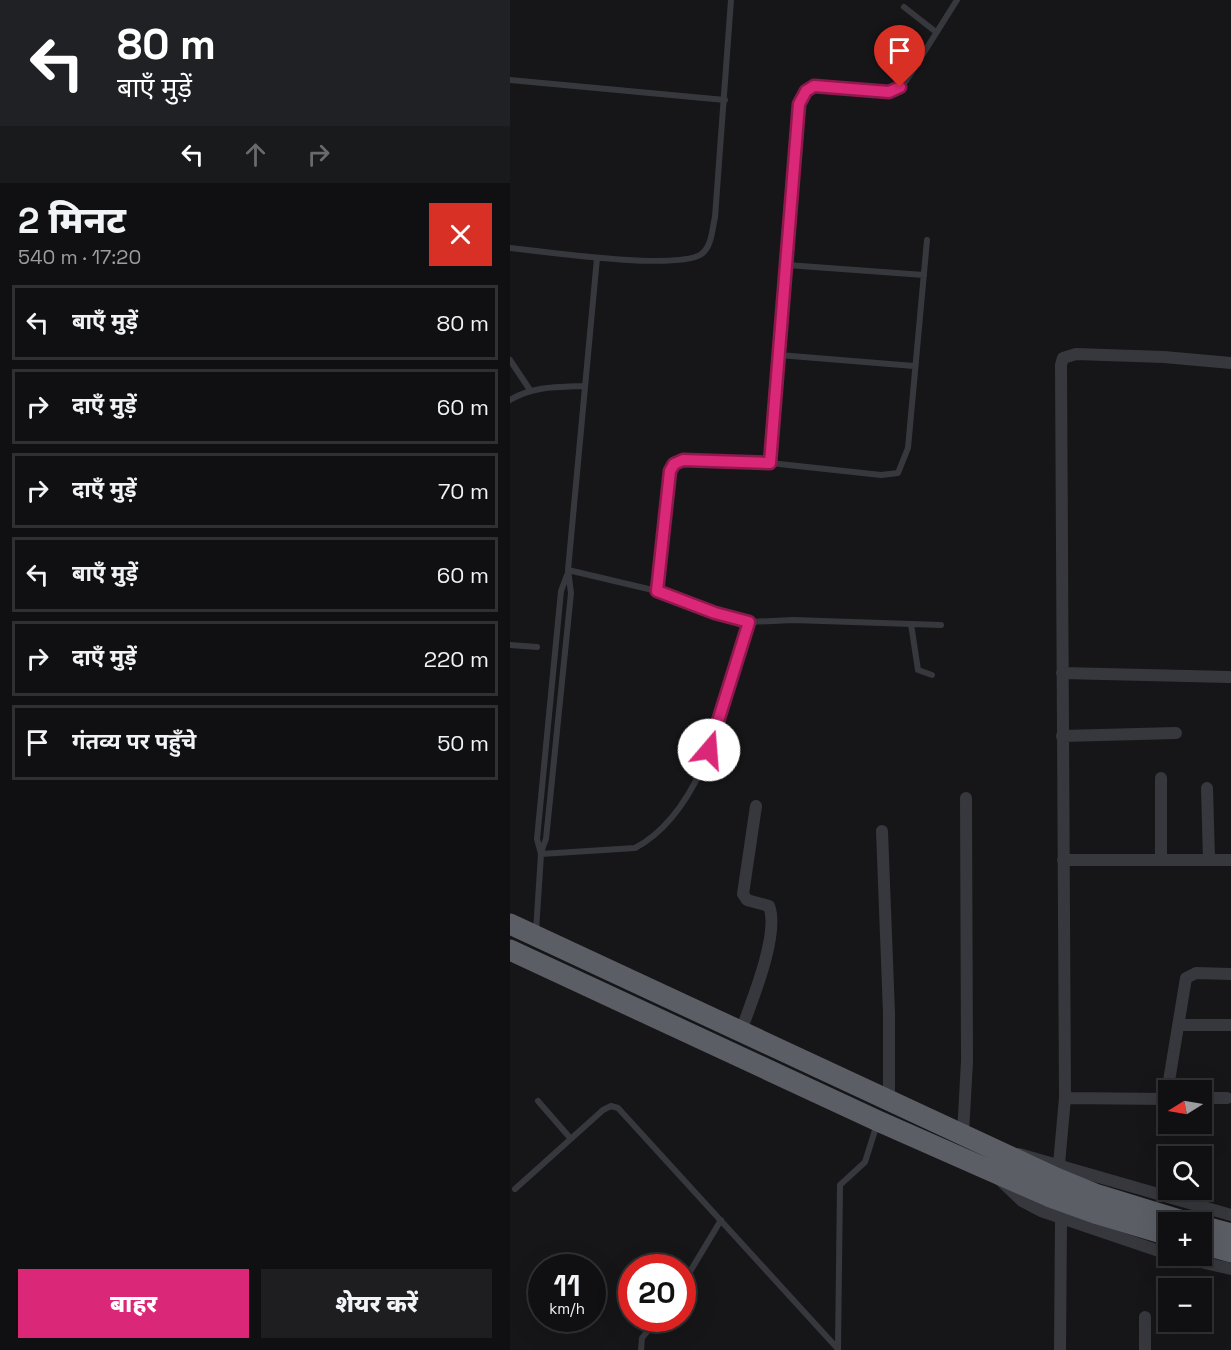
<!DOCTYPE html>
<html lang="hi">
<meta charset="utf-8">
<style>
body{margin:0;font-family:"Space Grotesk","Noto Sans Devanagari",sans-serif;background:#1e1e20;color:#f1f3f6;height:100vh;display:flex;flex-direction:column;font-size:22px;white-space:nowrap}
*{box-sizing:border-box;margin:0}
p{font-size:20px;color:#9c9d9f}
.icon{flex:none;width:33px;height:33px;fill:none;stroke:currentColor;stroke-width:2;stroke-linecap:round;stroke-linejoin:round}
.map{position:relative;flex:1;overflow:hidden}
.sheet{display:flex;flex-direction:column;background:#101012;width:510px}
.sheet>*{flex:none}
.banner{background:#202124;color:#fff;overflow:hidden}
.needle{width:39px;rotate:259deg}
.controls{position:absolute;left:648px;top:1080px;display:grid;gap:12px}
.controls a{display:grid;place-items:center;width:54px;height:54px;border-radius:0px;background:#101012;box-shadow:0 6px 24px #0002,0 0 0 2px #303032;font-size:30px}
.speed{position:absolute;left:18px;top:1254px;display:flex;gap:12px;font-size:30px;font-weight:700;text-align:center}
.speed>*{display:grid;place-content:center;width:78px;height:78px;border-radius:50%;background:#101012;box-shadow:0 6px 24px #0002,0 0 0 2px #303032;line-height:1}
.speed small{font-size:15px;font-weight:400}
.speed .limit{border:9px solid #d22;background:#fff;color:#111}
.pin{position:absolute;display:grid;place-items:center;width:51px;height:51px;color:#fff;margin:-62px -26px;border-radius:50% 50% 50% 0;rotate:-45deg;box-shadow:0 0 6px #0007}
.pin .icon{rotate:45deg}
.me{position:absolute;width:66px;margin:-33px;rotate:18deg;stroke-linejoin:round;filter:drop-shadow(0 0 4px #0008)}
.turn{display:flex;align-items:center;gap:21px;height:126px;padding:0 18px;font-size:27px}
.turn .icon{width:78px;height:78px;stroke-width:2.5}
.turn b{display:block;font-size:42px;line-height:51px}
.lanes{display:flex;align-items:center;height:57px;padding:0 18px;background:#0003;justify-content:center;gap:30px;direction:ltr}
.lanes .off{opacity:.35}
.round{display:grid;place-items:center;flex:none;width:63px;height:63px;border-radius:0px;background:#1e1e20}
.overview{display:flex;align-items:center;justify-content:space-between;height:102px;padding:0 18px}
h1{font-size:36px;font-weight:800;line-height:45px}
.cta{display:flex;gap:12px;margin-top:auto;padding:12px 18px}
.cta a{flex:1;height:69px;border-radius:0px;background:#db2777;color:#fff;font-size:24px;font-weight:800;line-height:69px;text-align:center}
.cta a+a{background:#1e1e20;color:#f1f3f6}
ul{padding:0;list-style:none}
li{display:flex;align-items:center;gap:18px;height:75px;margin:0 12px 9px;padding:0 6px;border:3px solid #303032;border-radius:0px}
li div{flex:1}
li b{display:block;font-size:22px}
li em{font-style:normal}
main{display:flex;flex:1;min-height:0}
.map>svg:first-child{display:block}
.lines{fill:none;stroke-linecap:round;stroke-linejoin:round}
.service{stroke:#37383d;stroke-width:6}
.minor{stroke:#37383d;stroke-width:12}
.trunk{stroke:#5b5e65;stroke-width:21}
.route-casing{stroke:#8e194d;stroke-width:15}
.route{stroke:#db2777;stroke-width:10}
</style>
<main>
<section class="sheet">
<div class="banner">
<div class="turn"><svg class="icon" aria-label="left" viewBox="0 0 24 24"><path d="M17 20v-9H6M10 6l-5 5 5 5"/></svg><div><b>80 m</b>बाएँ मुड़ें</div></div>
<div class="lanes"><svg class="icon" aria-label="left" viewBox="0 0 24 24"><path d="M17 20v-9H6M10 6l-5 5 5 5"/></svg><svg class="icon off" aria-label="ahead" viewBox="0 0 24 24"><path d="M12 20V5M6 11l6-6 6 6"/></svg><svg class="icon off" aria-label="right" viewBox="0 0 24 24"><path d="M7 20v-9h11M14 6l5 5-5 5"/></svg></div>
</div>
<div class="overview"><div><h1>2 मिनट</h1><p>540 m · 17:20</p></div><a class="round" style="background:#d93025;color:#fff"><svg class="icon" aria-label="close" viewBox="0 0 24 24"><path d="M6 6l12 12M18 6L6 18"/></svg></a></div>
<ul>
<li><svg class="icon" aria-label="left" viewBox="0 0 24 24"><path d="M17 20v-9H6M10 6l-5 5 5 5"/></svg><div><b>बाएँ मुड़ें</b></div><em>80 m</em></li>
<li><svg class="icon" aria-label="right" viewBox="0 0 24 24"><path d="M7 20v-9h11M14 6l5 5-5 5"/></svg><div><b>दाएँ मुड़ें</b></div><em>60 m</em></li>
<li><svg class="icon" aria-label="right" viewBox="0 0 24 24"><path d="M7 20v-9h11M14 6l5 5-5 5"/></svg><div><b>दाएँ मुड़ें</b></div><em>70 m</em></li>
<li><svg class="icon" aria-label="left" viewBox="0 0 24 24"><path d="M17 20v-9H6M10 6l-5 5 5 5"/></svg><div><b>बाएँ मुड़ें</b></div><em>60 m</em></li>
<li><svg class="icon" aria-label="right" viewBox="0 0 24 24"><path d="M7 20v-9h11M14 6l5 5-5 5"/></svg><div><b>दाएँ मुड़ें</b></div><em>220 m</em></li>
<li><svg class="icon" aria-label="arrive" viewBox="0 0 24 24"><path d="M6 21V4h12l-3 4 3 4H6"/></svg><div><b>गंतव्य पर पहुँचे</b></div><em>50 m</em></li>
</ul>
<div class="cta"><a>बाहर</a><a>शेयर करें</a></div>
</section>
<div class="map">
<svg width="721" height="1350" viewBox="0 0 721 1350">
<rect width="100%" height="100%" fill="#161618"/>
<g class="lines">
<path class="service" d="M 394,7 L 426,32
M 0,80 L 215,100
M 0,248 C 36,252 163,270 190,255 C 202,248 202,229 205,217 L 221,0
M 277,265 L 414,275
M 269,355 L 404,366
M 0,360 L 20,390
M 0,400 C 23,386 48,387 74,386
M 260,463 L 292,97 L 304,86 L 379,92 L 396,81 L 447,0
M 58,570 L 147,591 L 205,613 L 239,622 L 283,620 L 431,625
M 147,591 L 158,479 L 164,464 L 173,460 L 190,458 L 260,463 L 371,475 L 388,473 L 398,448 L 417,240
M 401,624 L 408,670 L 422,675
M 0,645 L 27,647
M 31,852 L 36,839 L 61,593 L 58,570 L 87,258
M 31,854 L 125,848 C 197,810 217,694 239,622
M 26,931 L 31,854 L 27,839 L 51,591 L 57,575
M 28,1101 L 61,1139
M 5,1189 L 93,1110 L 101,1106 L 108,1108 L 328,1349
M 172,1285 L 211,1220
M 328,1349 L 330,1185 L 355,1162 L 367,1124
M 131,1350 L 132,1338 L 148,1318"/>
<path class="minor" d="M 552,673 L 719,677
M 552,736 L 666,733
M 651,778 L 651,859
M 697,788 L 699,859
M 372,831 L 379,1013 L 379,1099
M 553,860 L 721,860
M 668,1025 L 721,1025
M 231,1031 C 241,1003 270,934 259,906 L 237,900 L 233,894 L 246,806
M 555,1098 L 658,1099
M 692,1098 L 717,1098
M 656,1099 L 676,978 L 686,973 L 721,974
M 453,1134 L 457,1061 L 456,798
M 509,1154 L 721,1215
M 549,1164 L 555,1098 L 551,365 L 553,358 L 566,354 L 654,357 L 721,363
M 491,1181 L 512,1201 L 531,1211 L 658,1254
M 665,1256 L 721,1269
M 635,1317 L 635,1350
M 550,1350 L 551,1219"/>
<path class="trunk" d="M 0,924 L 546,1178 L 585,1194 L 676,1222
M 0,950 L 368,1121 L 538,1196 L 588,1214 L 658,1235
M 692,1226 L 721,1234
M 692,1244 L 721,1252"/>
</g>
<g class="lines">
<g class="route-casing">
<path id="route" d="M 199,750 L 239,622 L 205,613 L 147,591 L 160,471 L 164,464 L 173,460 L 260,463 L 289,104 L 296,91 L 304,86 L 379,92 L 390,87"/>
</g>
<use href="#route" class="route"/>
</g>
</svg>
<div class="controls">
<a><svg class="needle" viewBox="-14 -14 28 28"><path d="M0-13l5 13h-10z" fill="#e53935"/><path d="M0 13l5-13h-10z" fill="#9c9d9f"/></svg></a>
<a><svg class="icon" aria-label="search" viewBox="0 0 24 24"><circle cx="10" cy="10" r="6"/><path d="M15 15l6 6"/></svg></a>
<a>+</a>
<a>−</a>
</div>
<div class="speed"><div>11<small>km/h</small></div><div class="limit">20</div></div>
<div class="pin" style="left:390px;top:87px;background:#d93025"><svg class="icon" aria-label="arrive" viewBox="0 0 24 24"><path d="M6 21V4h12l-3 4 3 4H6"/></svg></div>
<svg class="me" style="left:199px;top:750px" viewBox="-20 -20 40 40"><circle r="19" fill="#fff"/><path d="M0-13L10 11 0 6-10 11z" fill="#db2777"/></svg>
</div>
</main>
